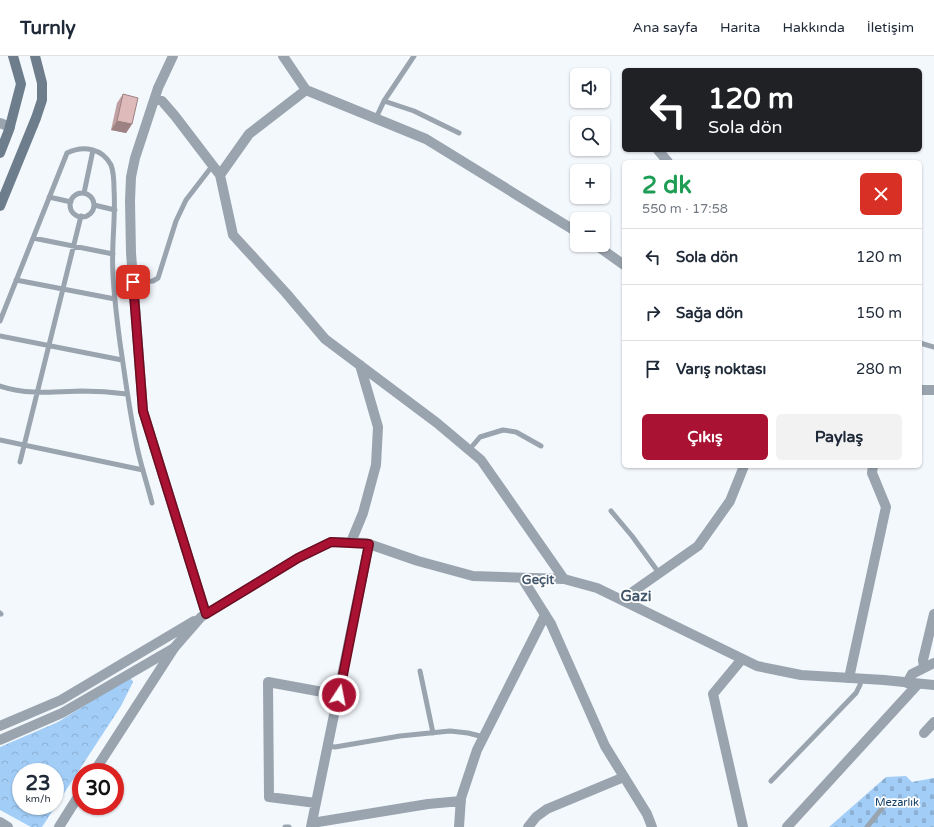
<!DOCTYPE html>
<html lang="tr">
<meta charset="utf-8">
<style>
body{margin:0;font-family:"Varela Round",sans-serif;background:#f2f2f3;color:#1f2937;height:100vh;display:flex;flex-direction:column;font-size:15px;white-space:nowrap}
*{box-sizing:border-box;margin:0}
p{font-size:13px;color:#747a83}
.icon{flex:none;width:22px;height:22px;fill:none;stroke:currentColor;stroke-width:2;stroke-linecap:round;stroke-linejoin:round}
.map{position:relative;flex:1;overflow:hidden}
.side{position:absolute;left:622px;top:104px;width:300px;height:308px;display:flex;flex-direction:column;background:#fff;border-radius:6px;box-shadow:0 1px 3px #0004}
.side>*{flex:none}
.banner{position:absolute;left:622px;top:12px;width:300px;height:84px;border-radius:6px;box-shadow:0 1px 3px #0004;background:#202124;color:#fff;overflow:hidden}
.tools{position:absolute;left:570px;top:12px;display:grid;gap:8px}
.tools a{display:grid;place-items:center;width:40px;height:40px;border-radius:6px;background:#fff;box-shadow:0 1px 3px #0004;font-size:20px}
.speed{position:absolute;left:12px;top:707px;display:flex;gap:8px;font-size:20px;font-weight:700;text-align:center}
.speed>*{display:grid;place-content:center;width:52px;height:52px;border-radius:50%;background:#fff;box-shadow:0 1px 3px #0004;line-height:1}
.speed small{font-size:10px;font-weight:400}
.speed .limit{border:6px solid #d22;background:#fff;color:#111}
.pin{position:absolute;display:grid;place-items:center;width:34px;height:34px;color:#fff;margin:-17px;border-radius:8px;box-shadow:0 2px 6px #0006}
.me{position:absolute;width:44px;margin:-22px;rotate:11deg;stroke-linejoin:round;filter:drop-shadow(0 0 3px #0008)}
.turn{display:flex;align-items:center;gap:14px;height:84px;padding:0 20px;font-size:18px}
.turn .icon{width:52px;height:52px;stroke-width:2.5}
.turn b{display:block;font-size:28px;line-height:34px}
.round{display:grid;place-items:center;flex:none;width:42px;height:42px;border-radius:6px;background:#f2f2f3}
.headline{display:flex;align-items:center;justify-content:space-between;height:68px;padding:0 20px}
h1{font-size:24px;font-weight:800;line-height:30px;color:#1e9e55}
.action{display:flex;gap:8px;margin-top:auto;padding:8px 20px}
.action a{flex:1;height:46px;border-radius:6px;background:#a91232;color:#fff;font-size:16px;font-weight:800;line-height:46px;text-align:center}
.action a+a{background:#f2f2f3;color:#1f2937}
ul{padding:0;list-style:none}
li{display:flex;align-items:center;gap:12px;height:56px;padding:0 20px;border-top:1px solid #e0e1e3}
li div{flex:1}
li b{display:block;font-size:15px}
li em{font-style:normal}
header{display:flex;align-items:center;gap:24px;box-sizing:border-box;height:56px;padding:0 20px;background:#fff;border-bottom:1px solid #e0e1e3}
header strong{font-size:19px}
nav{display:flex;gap:22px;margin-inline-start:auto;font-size:14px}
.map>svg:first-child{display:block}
.cemetery{fill:url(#cemetery-stones)}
.park{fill:url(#park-crowns);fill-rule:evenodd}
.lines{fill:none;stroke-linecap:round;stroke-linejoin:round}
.service{stroke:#9aa4af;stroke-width:5}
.minor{stroke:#9aa4af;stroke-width:10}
.tertiary{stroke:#9aa4af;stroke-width:10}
.secondary{stroke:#6e7d8b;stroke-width:10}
.wall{fill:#c0a0a0}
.shaded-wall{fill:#9c8282}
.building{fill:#dfbaba;stroke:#9c8282}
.route-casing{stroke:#6e0c20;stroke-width:10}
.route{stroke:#a91232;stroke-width:7}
.labels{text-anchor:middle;stroke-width:3.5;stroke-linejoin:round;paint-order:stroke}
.park-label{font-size:11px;fill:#123e64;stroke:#fff}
.quarter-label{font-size:13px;font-weight:bold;fill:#43576c;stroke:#fff}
.district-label{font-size:15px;font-weight:bold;fill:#43576c;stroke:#fff}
</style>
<header>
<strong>Turnly</strong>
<nav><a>Ana sayfa</a><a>Harita</a><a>Hakkında</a><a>İletişim</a></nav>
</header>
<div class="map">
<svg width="934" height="771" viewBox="0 0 934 771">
<defs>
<pattern id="cemetery-stones" width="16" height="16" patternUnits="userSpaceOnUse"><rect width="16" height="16" fill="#a2cdf7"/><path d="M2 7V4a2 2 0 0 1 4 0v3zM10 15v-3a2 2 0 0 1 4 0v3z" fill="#8bb0d4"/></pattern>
<pattern id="park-crowns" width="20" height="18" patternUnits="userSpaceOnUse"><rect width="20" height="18" fill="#a2cdf7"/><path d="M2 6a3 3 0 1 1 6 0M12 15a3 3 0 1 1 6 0" fill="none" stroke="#8bb0d4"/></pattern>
</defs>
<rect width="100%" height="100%" fill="#f3f8fd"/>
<path class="cemetery" d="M 906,720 L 912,726 L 934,722 L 934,771 L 829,771 L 886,721 Z"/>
<path class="park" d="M 130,621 L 133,626 L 121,650 L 42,771 L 31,771 L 0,754 L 0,691 L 58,666 ZM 21,716 L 55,716 L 55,750 L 21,750 Z"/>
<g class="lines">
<path class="service" d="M 384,45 L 414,55 L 459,77
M 376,62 L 384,45 L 414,0
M 84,137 L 93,94
M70 149a12 12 0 1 1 24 0a12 12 0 1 1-24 0Z
M 49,141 L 71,146
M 94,149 L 115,154
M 33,182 L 113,198
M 16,224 L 115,243
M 133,226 L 153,225 L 158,222 L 176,165 L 186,144 L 213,109
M 0,265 L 67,97 C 83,89 102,92 111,109 C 114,117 114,125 114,133 C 116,161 111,190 113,218 C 114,241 117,264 120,287 C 125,320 129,353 136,386 C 140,407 147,427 152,447
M 0,280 L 122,304
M 920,287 L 934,291
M 0,330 C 27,339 53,336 81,335 C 96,335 112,336 127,338
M 0,384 L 143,414
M 469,394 L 480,381 L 503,374 L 516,376 L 541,390
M 20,406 L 81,160
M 611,455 L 632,480 L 659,517
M 0,557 L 1,558
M 420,615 L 433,677
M 328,690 L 335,691 L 400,680 L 450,675 L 468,677 L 484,681
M 771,725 L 856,637 L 860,629 L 861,623
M 285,771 L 289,771
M 867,771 L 887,746"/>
<path class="minor" d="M 173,0 L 158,32 L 135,102 L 131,121 L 130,145 L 131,197 L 143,355 L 206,558
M 283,0 L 306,34 L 426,83 L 577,176
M 155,42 L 162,45 L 175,60 L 220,119 L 233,179 L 286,237 L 325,283 L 437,367 L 481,404 L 564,523
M 0,67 L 10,71
M 658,94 L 668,106
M 220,119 L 249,78 L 306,34
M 596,189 L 624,209
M 920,334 L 934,334
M 351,486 L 363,457 L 376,409 L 378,371 L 360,309
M 625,545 L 631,537 L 698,490 L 730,445 L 744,410
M 742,603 L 713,638 L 743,771
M 924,612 L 923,604 L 934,558
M 849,622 L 886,451 L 872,417 L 873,410
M 907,627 L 912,618 L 934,607
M 924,677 L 934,666
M 94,716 L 174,592
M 316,747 L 269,741 L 268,626 L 339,639
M 0,766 L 8,771
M 312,767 L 428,748 L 461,745
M 59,771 L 81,736
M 311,771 L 369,488
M 459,771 L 461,742 L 477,694 L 545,559
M 528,771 L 536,761 L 547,753 L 624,721
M 787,771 L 918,628"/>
<path class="tertiary" d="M 522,522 L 551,568 L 605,690 L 647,758 L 652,771
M 0,670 L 61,644 L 194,565
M 0,684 L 62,657 L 174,592 L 201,561 L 298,502 L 331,486 L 366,487 L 418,505 L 473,520 L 564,523 L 597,532 L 757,610 L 801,619 L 884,624 L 934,629"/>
<path class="secondary" d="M 0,97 L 9,74 L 21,28 L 13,0
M 0,150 L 36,62 L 42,44 L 42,27 L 35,0"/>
</g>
<path class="wall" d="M 123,38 L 132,68 L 126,77 L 111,74 L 117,47 Z"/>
<path class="shaded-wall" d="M 117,65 L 132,68 L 126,77 L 111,74 Z"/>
<path class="building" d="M 123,38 L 138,42 L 132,68 L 117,65 Z"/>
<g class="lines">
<g class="route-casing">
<path id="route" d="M 133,226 L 143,355 L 206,558 L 298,502 L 331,486 L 369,488 L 339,639"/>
</g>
<use href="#route" class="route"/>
</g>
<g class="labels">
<g class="park-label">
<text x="897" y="750">Mezarlık</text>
</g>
<g class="quarter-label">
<text x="538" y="528">Geçit</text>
</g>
<g class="district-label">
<text x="636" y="545">Gazi</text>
</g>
</g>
</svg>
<div class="tools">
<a><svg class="icon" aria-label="sound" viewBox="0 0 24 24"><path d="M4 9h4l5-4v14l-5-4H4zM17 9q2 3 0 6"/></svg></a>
<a><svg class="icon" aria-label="search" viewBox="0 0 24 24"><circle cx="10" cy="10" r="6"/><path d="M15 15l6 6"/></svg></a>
<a>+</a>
<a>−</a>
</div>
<div class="speed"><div>23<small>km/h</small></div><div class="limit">30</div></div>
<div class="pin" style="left:133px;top:226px;background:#d93025"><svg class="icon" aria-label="arrive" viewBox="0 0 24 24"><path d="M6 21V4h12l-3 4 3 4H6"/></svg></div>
<svg class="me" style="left:339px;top:639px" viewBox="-20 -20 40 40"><circle r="17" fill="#a91232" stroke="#fff" stroke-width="3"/><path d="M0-11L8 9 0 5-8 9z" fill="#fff"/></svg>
<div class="banner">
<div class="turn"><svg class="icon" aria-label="left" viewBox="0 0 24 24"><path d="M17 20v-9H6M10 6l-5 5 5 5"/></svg><div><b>120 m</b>Sola dön</div></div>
</div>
<section class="side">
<div class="headline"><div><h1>2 dk</h1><p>550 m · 17:58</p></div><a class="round" style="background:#d93025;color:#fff"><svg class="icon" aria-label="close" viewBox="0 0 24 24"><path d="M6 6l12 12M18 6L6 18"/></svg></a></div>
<ul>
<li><svg class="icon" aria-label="left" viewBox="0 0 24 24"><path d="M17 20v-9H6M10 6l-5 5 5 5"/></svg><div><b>Sola dön</b></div><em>120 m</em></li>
<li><svg class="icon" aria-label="right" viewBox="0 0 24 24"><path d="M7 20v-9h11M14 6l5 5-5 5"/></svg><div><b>Sağa dön</b></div><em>150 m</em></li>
<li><svg class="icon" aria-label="arrive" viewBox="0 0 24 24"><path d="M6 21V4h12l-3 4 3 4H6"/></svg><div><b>Varış noktası</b></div><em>280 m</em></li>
</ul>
<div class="action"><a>Çıkış</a><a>Paylaş</a></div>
</section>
</div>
